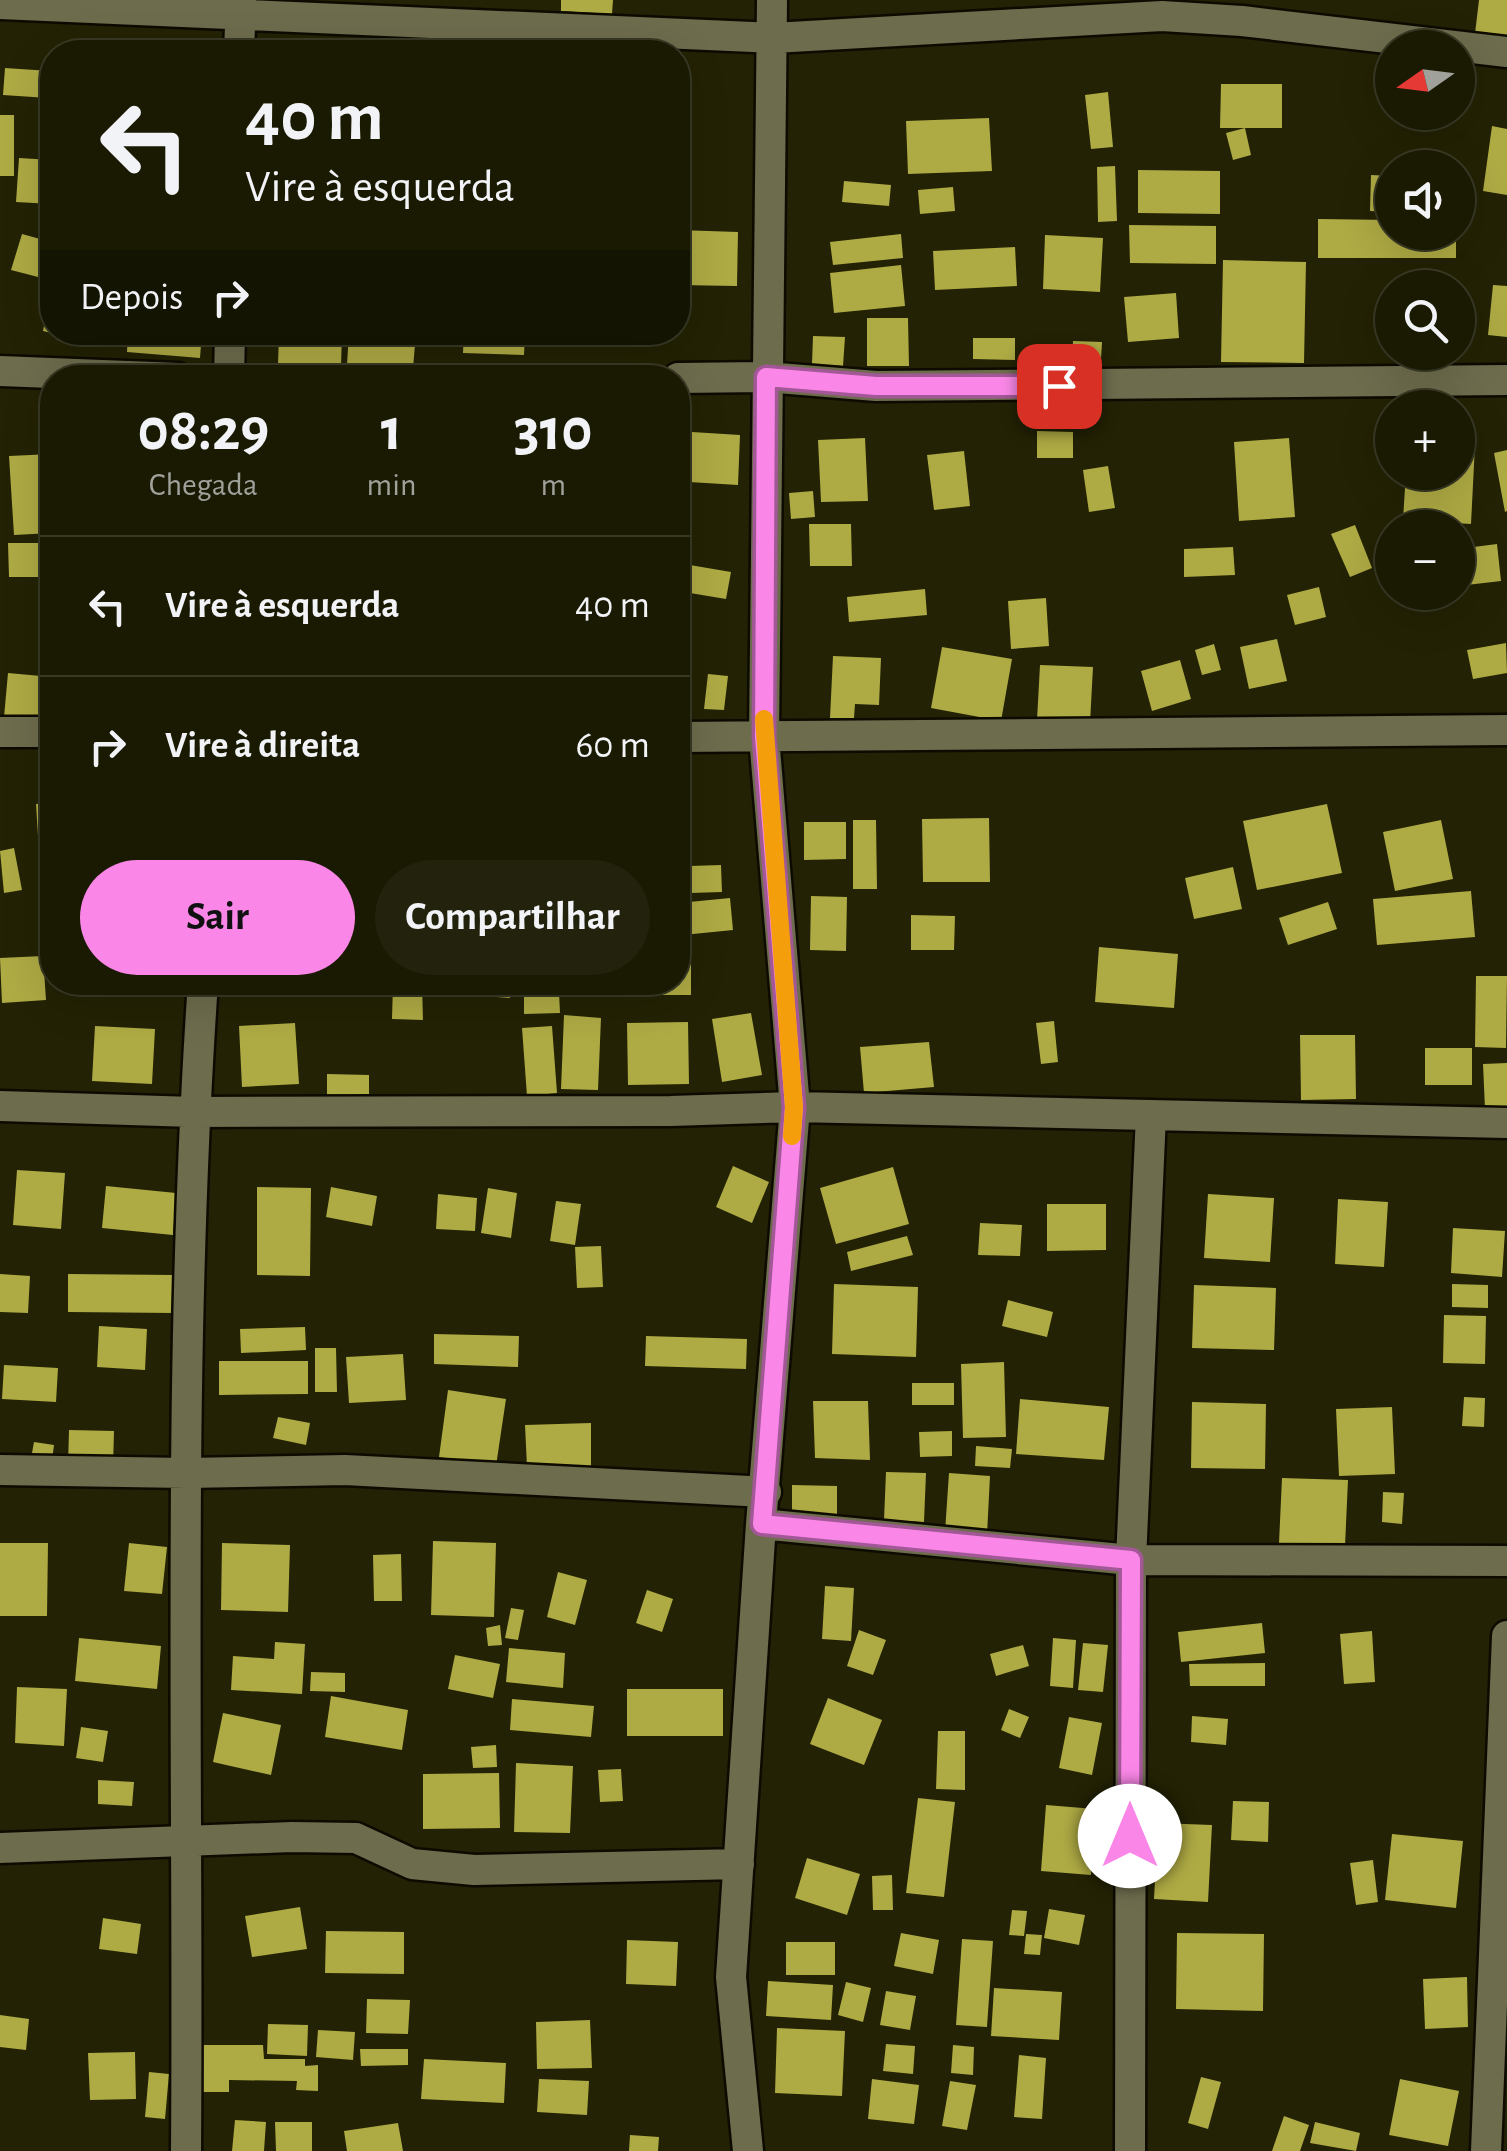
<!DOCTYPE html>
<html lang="pt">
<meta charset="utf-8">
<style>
body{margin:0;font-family:"Alegreya Sans",sans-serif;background:#23230d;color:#f1f3f6;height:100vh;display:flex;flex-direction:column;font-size:38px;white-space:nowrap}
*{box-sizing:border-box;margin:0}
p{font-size:32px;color:#9fa19a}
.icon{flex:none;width:55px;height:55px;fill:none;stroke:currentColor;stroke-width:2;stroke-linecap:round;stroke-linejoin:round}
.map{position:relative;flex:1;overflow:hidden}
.drawer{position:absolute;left:40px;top:365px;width:650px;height:630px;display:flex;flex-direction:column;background:#1a1a03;border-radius:40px;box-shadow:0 10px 40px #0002,0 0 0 2px #383825}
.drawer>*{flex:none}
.hud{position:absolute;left:40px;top:40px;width:650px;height:305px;border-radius:40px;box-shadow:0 10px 40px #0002,0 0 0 2px #383825;background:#1a1a03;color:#f1f3f6;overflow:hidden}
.needle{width:65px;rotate:256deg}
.tools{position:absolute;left:1375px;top:30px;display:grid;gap:20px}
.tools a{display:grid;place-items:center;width:100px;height:100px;border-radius:50%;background:#1a1a03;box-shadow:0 10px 40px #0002,0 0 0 2px #383825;font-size:50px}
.pin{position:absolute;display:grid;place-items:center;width:85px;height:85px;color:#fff;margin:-42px;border-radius:20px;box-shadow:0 5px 15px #0006}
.me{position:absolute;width:110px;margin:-55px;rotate:0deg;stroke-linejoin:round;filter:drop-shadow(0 0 8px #0008)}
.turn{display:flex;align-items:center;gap:35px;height:210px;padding:0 40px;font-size:45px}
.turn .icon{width:130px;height:130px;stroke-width:2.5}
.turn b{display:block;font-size:70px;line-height:85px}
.then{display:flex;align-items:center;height:95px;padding:0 40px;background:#0003;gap:20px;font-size:38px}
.eta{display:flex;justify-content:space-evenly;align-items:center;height:170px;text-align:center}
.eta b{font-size:60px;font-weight:600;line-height:70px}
.cta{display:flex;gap:20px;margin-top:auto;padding:20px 40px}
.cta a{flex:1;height:115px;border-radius:60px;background:#fa87e7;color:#111;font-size:40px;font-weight:600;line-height:115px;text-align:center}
.cta a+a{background:#23230d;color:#f1f3f6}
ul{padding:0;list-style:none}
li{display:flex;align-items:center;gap:30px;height:140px;padding:0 40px;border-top:2px solid #383825}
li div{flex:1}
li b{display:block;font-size:38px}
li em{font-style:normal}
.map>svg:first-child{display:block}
.building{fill:#aeaa44}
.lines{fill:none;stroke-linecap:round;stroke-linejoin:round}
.street-casing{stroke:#0d0b00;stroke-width:35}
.street{stroke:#6d6c4d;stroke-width:30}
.route-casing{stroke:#a25896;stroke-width:25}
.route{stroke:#fa87e7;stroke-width:18}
.slow{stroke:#f59e0b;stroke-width:18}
</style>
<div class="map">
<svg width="1507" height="2151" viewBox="0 0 1507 2151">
<rect width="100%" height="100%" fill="#232204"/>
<path class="building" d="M 561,0 L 613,0 L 612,14 L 561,11 Z
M 1479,0 L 1507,0 L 1507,46 L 1474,42 Z
M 5,68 L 50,71 L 48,98 L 3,95 Z
M 1221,84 L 1282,84 L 1282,128 L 1220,128 Z
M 1108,92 L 1113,147 L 1091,149 L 1085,95 Z
M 684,103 L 691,162 L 678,163 L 678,104 Z
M 0,115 L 14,115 L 14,176 L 0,176 Z
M 989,118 L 992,171 L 908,174 L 906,121 Z
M 1492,126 L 1507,129 L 1507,195 L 1483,191 Z
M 1245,128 L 1251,155 L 1233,160 L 1226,133 Z
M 19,158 L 52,160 L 52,204 L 16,202 Z
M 1115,166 L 1117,221 L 1098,222 L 1097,167 Z
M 1138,170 L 1220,171 L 1220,214 L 1138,213 Z
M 1371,175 L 1392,176 L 1392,212 L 1370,211 Z
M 844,181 L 891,185 L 889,206 L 842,202 Z
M 953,187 L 955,211 L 920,214 L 918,190 Z
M 1318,219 L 1392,220 L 1392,232 L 1456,232 L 1456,258 L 1318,258 Z
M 1129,225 L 1216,226 L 1216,264 L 1130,263 Z
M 678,230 L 738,232 L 737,286 L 678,285 Z
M 22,234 L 51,242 L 42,278 L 11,270 Z
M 901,234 L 903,258 L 833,265 L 830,242 Z
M 1045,235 L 1103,238 L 1100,292 L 1043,289 Z
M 1015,247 L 1017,286 L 935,290 L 933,251 Z
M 1223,260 L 1306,262 L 1304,363 L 1221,362 Z
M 901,265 L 905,306 L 834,313 L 830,273 Z
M 1493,285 L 1507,286 L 1507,337 L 1488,335 Z
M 51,290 L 52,290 L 52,333 L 43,331 Z
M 1176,293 L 1179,338 L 1128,342 L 1124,297 Z
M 867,318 L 908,318 L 909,366 L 867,366 Z
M 128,332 L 202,332 L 200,358 L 127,352 Z
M 279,332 L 342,332 L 341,367 L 278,365 Z
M 349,332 L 416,332 L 413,369 L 347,365 Z
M 464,332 L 525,332 L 524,355 L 463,353 Z
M 813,336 L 845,337 L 843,366 L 812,364 Z
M 973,338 L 1015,338 L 1015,360 L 973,359 Z
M 1073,341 L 1102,342 L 1100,376 L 1072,374 Z
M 1037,431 L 1073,432 L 1073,458 L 1037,458 Z
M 692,432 L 740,435 L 738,485 L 689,482 Z
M 865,438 L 868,501 L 821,502 L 818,440 Z
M 1289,438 L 1295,517 L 1239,521 L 1234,442 Z
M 1458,443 L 1475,445 L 1471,524 L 1403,520 L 1406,472 L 1458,472 Z
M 1507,450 L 1507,511 L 1505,512 L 1494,453 Z
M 964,451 L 970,506 L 934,510 L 927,455 Z
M 52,454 L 52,533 L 14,535 L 9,456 Z
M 1108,466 L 1115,508 L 1089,512 L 1083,470 Z
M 813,491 L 815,517 L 791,519 L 789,493 Z
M 809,524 L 851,524 L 852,566 L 810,566 Z
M 1355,525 L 1372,568 L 1350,577 L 1331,534 Z
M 8,543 L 52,543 L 52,577 L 9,577 Z
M 1497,544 L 1501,581 L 1458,586 L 1458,549 Z
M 1233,547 L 1235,575 L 1184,577 L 1184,549 Z
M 678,563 L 731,572 L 726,599 L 678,591 Z
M 1319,587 L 1326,617 L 1295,625 L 1287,595 Z
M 925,589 L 927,615 L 849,622 L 847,597 Z
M 1046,598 L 1049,646 L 1011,649 L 1008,601 Z
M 1277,639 L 1287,681 L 1249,689 L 1240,647 Z
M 1506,643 L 1507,673 L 1473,679 L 1467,650 Z
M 1214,644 L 1221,670 L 1202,675 L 1195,650 Z
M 942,647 L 1012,659 L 1001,721 L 931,708 Z
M 833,656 L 881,658 L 879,705 L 855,704 L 854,718 L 830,718 Z
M 1180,660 L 1191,699 L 1152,711 L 1141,671 Z
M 1040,665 L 1093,667 L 1090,723 L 1037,720 Z
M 8,673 L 52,677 L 48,721 L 4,717 Z
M 708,674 L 728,676 L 724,710 L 704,709 Z
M 52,803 L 52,851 L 39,852 L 36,804 Z
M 1327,804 L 1342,873 L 1257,890 L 1243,821 Z
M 989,818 L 990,882 L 923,882 L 922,819 Z
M 853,820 L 876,820 L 877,889 L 853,889 Z
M 1441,820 L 1453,879 L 1395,891 L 1383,832 Z
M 804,822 L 846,822 L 846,859 L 804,860 Z
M 14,848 L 22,890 L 4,893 L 0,851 Z
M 721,865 L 722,892 L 690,893 L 689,866 Z
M 1233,867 L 1242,909 L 1194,919 L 1185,878 Z
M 1471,891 L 1475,937 L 1377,945 L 1373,899 Z
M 811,896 L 847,897 L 846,951 L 810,950 Z
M 730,898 L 733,930 L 683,935 L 679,903 Z
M 1328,902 L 1337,929 L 1288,945 L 1279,918 Z
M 911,915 L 955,916 L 954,950 L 911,950 Z
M 1099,947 L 1178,954 L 1174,1008 L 1095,1002 Z
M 43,956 L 46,1000 L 2,1003 L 0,958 Z
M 678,957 L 691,958 L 691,995 L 652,995 L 652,982 L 678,982 Z
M 1476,976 L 1507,976 L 1506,1048 L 1475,1047 Z
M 429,982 L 511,982 L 510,998 L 429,992 Z
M 393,984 L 422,985 L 423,1020 L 392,1019 Z
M 559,992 L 560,1013 L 524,1014 L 524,994 Z
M 751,1013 L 762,1075 L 722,1082 L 712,1019 Z
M 564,1015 L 601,1018 L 598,1090 L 561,1089 Z
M 1054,1021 L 1058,1062 L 1041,1064 L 1036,1023 Z
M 688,1022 L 689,1084 L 628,1085 L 627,1023 Z
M 295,1023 L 299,1084 L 242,1087 L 239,1026 Z
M 95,1026 L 155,1029 L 152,1084 L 92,1081 Z
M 552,1026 L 557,1093 L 527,1096 L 522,1028 Z
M 1300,1035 L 1355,1035 L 1356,1099 L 1301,1100 Z
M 929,1042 L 934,1087 L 864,1093 L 860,1047 Z
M 1425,1048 L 1472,1048 L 1472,1085 L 1425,1085 Z
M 1507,1063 L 1507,1108 L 1485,1109 L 1483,1064 Z
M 327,1074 L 369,1075 L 369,1101 L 327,1100 Z
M 733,1166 L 769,1182 L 752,1223 L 716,1207 Z
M 893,1167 L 909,1224 L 836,1244 L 820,1188 Z
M 17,1170 L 65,1173 L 61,1229 L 13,1225 Z
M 106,1186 L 176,1193 L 173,1235 L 102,1228 Z
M 257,1187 L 311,1188 L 310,1276 L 257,1275 Z
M 331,1187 L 377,1196 L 372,1226 L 326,1217 Z
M 488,1188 L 517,1193 L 511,1238 L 481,1233 Z
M 438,1194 L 477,1198 L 475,1231 L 436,1229 Z
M 1208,1194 L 1274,1198 L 1270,1262 L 1204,1258 Z
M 1338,1199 L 1388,1202 L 1384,1267 L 1335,1264 Z
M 556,1201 L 581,1204 L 575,1245 L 550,1241 Z
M 1047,1204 L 1106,1204 L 1106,1250 L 1047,1251 Z
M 980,1223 L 1022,1225 L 1020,1256 L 978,1255 Z
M 1453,1228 L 1505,1231 L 1502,1277 L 1451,1273 Z
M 907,1236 L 913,1255 L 851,1271 L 847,1252 Z
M 601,1246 L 603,1287 L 577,1288 L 575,1247 Z
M 0,1274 L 30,1276 L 28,1313 L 0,1312 Z
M 68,1274 L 174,1275 L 174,1313 L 68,1312 Z
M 834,1284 L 918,1287 L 916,1357 L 832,1354 Z
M 1452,1284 L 1488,1285 L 1488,1308 L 1452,1307 Z
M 1194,1285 L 1276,1288 L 1274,1350 L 1192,1348 Z
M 1008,1300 L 1053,1312 L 1047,1337 L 1002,1326 Z
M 1444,1315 L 1486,1316 L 1485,1364 L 1443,1363 Z
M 99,1326 L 147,1329 L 145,1370 L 97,1367 Z
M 305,1327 L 306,1350 L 241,1353 L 240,1329 Z
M 434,1334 L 519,1336 L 518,1367 L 434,1364 Z
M 646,1336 L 747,1339 L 746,1369 L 645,1366 Z
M 315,1348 L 336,1348 L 337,1392 L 315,1392 Z
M 403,1354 L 406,1400 L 349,1403 L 346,1357 Z
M 219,1361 L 308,1361 L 308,1394 L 219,1395 Z
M 1004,1362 L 1006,1437 L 963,1438 L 961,1364 Z
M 4,1365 L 58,1368 L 56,1402 L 2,1399 Z
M 912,1383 L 954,1383 L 954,1405 L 912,1405 Z
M 448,1390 L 506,1399 L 496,1466 L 439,1457 Z
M 1464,1397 L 1485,1398 L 1484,1427 L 1462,1426 Z
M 1020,1399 L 1109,1407 L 1104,1460 L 1016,1454 Z
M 813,1401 L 868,1401 L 870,1460 L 815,1458 Z
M 1192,1402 L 1266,1404 L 1265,1469 L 1191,1468 Z
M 1392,1407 L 1395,1474 L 1339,1476 L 1336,1409 Z
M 278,1417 L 310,1423 L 306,1445 L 273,1438 Z
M 591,1423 L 591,1466 L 527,1467 L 525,1425 Z
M 69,1430 L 114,1431 L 113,1466 L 68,1465 Z
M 952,1431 L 952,1456 L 920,1457 L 919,1432 Z
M 34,1442 L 54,1445 L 51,1468 L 30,1464 Z
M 976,1446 L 1012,1449 L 1010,1468 L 975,1466 Z
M 886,1472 L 926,1473 L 924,1522 L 884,1520 Z
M 949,1473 L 990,1476 L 987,1535 L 945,1532 Z
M 1282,1478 L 1348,1480 L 1345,1546 L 1279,1543 Z
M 792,1485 L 837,1486 L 837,1516 L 792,1515 Z
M 1383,1492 L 1404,1493 L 1402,1524 L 1382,1522 Z
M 433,1541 L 496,1543 L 494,1617 L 431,1615 Z
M 0,1543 L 48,1543 L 47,1616 L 0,1616 Z
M 129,1543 L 167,1547 L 162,1594 L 124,1591 Z
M 222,1543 L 290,1545 L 288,1612 L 221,1610 Z
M 401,1554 L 402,1601 L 374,1601 L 373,1555 Z
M 558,1572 L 587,1580 L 575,1625 L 547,1617 Z
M 825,1586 L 854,1588 L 851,1641 L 822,1639 Z
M 647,1590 L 673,1599 L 662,1632 L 636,1623 Z
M 511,1608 L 524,1610 L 518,1640 L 505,1638 Z
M 1262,1623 L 1265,1653 L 1181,1662 L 1178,1632 Z
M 500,1625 L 502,1645 L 488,1646 L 486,1628 Z
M 859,1630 L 886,1640 L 873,1675 L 847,1666 Z
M 1372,1631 L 1375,1682 L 1344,1684 L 1340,1634 Z
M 79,1638 L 161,1646 L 157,1689 L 75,1681 Z
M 1053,1638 L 1076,1640 L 1073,1688 L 1050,1686 Z
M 275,1642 L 305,1644 L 302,1694 L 231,1690 L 233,1656 L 274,1659 Z
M 1083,1643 L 1108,1645 L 1103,1692 L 1078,1690 Z
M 1023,1645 L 1029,1666 L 996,1676 L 990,1654 Z
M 509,1648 L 565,1653 L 563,1688 L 506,1682 Z
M 455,1655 L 500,1664 L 493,1698 L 448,1689 Z
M 1265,1663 L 1265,1686 L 1190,1686 L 1189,1664 Z
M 311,1672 L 345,1673 L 345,1692 L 310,1691 Z
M 17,1687 L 67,1689 L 64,1746 L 15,1743 Z
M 627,1689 L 723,1689 L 723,1736 L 627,1736 Z
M 331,1696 L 408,1710 L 402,1750 L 325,1737 Z
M 828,1698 L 882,1720 L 864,1765 L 810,1744 Z
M 512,1699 L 594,1706 L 591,1737 L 510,1730 Z
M 1009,1709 L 1029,1717 L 1020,1738 L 1001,1730 Z
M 223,1713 L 281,1725 L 271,1775 L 213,1762 Z
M 1192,1716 L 1228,1719 L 1226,1745 L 1191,1742 Z
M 1069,1717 L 1102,1723 L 1092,1775 L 1059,1768 Z
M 81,1727 L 108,1731 L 103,1762 L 76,1758 Z
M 938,1731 L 965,1731 L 965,1790 L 936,1789 Z
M 496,1745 L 497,1767 L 473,1768 L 471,1747 Z
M 516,1763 L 573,1766 L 570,1833 L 514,1832 Z
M 621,1769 L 623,1801 L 600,1802 L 598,1770 Z
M 499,1773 L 500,1828 L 423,1829 L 423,1774 Z
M 98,1780 L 134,1782 L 132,1806 L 98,1804 Z
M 918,1798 L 955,1802 L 944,1897 L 906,1893 Z
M 1233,1801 L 1269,1802 L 1268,1842 L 1231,1840 Z
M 1046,1805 L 1095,1809 L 1091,1875 L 1041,1871 Z
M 1158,1823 L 1212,1825 L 1208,1902 L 1154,1899 Z
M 1392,1834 L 1463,1841 L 1456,1908 L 1385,1900 Z
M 1122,1848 L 1123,1870 L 1099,1871 L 1099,1849 Z
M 807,1858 L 860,1874 L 847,1915 L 795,1898 Z
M 1373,1860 L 1378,1902 L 1356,1905 L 1350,1863 Z
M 892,1875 L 893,1910 L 873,1910 L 872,1876 Z
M 300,1907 L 307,1949 L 252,1957 L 245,1916 Z
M 1049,1909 L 1085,1915 L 1079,1945 L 1044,1938 Z
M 1012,1910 L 1027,1911 L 1024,1936 L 1009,1935 Z
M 103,1918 L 141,1924 L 137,1954 L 99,1949 Z
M 326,1931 L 404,1932 L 404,1974 L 325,1973 Z
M 901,1933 L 939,1940 L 933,1974 L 894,1966 Z
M 1177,1933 L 1264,1934 L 1263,2011 L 1176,2009 Z
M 1026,1934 L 1042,1935 L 1040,1955 L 1024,1954 Z
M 962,1939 L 993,1941 L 987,2027 L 956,2025 Z
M 627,1940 L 678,1942 L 676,1986 L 626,1984 Z
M 786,1942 L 835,1942 L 835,1975 L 786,1975 Z
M 1467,1977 L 1468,2027 L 1425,2029 L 1423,1979 Z
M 768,1981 L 833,1985 L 831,2020 L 766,2016 Z
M 846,1982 L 871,1988 L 863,2022 L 838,2015 Z
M 994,1988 L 1062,1992 L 1059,2040 L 991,2036 Z
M 886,1991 L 916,1996 L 910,2030 L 880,2025 Z
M 367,1999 L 410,2000 L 408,2034 L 366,2033 Z
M 0,2015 L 29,2019 L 26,2050 L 0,2047 Z
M 590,2020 L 592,2068 L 537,2069 L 536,2022 Z
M 268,2024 L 308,2025 L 307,2056 L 267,2054 Z
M 777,2028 L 845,2031 L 842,2096 L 775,2093 Z
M 318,2030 L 355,2032 L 353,2060 L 316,2057 Z
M 886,2044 L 915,2046 L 913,2074 L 883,2071 Z
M 202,2045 L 263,2045 L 264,2059 L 305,2059 L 305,2066 L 318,2065 L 318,2091 L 296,2090 L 297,2081 L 229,2080 L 229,2092 L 202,2092 Z
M 953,2045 L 974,2047 L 973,2075 L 951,2073 Z
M 360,2049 L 408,2049 L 408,2065 L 361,2066 Z
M 135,2052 L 136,2099 L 90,2100 L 88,2053 Z
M 1019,2055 L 1046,2058 L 1042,2119 L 1014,2117 Z
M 424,2059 L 506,2063 L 504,2103 L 421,2099 Z
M 149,2072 L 169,2074 L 165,2119 L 145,2117 Z
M 1201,2077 L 1221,2082 L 1208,2129 L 1188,2123 Z
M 539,2079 L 589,2081 L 587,2115 L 537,2112 Z
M 872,2079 L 919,2085 L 914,2124 L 868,2119 Z
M 1400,2079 L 1459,2091 L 1448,2146 L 1389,2135 Z
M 950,2081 L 976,2085 L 967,2130 L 942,2126 Z
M 1284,2116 L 1309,2125 L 1300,2151 L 1272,2151 Z
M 235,2120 L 266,2122 L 264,2151 L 232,2151 Z
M 275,2122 L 312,2122 L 312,2151 L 276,2151 Z
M 1315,2122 L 1360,2133 L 1356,2151 L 1310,2143 Z
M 398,2123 L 403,2151 L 347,2151 L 344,2131 Z
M 630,2135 L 659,2137 L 658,2151 L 629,2151 Z"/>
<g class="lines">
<g class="street-casing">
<path id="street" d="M 0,4 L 773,38 L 1162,16 L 1242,21 L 1507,52
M 239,52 L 241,0
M 0,371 L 178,378
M 229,378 L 230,332
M 678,378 L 766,377 L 876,386 L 1507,380
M 0,732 L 52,732
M 678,737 L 1507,730
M 0,1106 L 194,1112 L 671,1111 L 795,1107 L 1507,1123
M 0,1470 L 186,1473 L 345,1470 L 766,1492
M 761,1524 L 1131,1560 L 1507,1561
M 0,1848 L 292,1837 L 356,1838 L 412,1864 L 474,1870 L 739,1864
M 186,2151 C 189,1762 176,1371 203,982
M 748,2151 L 731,1977 L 761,1524 L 795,1107 L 764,737 L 772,0
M 1130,2151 L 1131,1560 L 1151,1115
M 1486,2151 L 1507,1636"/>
</g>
<use href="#street" class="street"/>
</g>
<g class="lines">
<g class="route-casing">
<path id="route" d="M 1059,386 L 876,386 L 766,377 L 764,737 L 794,1107 L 762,1524 L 1131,1560 L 1130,1836"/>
</g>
<use href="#route" class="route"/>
<path class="slow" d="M 764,719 L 794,1107 L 792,1136"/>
</g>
</svg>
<div class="tools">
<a><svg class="needle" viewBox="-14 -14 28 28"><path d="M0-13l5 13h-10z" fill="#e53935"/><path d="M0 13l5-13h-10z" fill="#9fa19a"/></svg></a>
<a><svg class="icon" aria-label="sound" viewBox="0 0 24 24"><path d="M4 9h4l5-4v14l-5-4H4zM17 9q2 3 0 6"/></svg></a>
<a><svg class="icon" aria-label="search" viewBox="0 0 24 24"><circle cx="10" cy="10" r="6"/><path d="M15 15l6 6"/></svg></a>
<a>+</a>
<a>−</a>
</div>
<div class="pin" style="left:1059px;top:386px;background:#d93025"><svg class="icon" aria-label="arrive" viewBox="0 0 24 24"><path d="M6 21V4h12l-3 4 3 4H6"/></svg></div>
<svg class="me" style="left:1130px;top:1836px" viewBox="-20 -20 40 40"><circle r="19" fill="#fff"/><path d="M0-13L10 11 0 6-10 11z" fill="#fa87e7"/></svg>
<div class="hud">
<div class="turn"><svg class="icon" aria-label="left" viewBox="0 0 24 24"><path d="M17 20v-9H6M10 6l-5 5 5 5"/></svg><div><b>40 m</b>Vire à esquerda</div></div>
<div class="then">Depois<svg class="icon" aria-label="right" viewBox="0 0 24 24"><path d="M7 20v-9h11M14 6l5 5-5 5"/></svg></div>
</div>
<section class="drawer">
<div class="eta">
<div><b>08:29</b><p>Chegada</p></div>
<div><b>1</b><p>min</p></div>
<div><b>310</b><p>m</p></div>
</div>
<ul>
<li><svg class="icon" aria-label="left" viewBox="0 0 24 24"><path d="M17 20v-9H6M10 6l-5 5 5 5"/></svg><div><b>Vire à esquerda</b></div><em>40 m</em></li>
<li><svg class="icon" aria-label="right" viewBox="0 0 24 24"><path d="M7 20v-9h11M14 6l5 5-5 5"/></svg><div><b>Vire à direita</b></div><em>60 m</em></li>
</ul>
<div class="cta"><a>Sair</a><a>Compartilhar</a></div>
</section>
</div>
